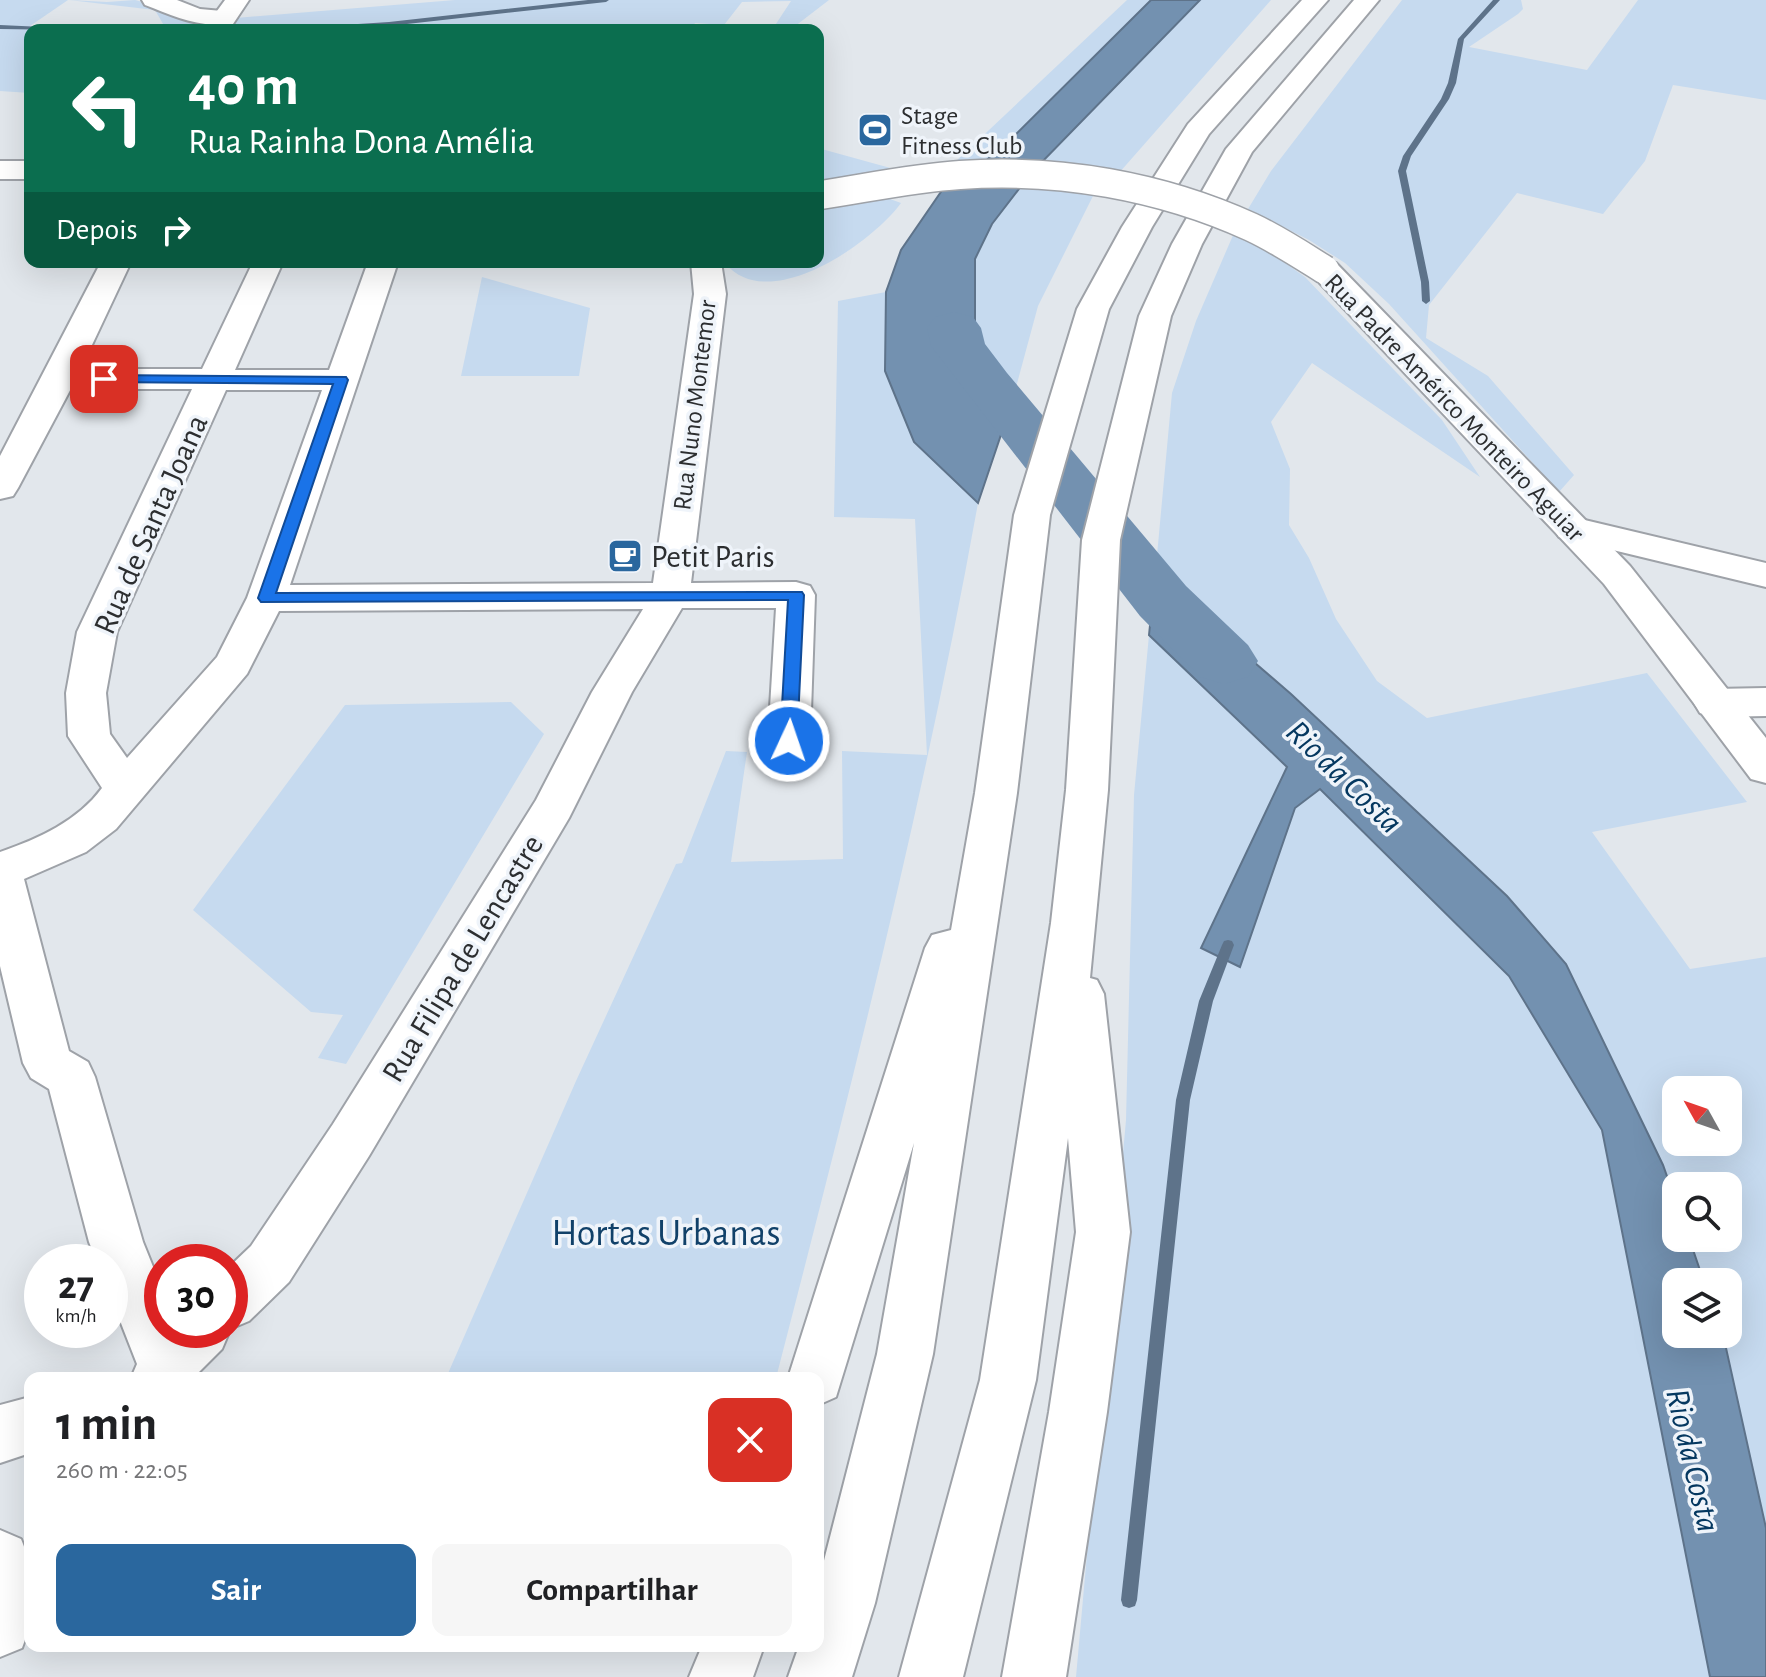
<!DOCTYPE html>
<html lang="pt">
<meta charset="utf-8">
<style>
body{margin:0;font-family:"Alegreya Sans",sans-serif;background:#f6f6f6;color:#202124;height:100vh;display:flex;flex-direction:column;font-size:30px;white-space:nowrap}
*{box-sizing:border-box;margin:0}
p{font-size:26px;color:#757577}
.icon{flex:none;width:44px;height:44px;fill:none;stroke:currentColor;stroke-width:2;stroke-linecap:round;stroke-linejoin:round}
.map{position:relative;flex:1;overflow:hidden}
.side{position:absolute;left:24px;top:1372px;width:800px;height:280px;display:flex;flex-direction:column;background:#fff;border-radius:16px;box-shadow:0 8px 32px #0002}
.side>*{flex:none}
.top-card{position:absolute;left:24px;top:24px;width:800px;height:244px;border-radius:16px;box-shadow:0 8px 32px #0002;background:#0b6e4f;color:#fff;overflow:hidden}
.needle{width:52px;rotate:310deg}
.buttons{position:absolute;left:1662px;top:1076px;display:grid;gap:16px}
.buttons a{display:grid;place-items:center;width:80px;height:80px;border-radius:16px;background:#fff;box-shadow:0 8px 32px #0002;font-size:40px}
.speed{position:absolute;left:24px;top:1244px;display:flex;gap:16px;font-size:40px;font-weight:700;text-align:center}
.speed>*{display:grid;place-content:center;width:104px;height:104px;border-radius:50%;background:#fff;box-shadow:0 8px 32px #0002;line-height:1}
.speed small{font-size:20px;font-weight:400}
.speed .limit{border:12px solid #d22;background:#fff;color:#111}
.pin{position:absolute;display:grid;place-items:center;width:68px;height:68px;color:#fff;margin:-34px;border-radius:16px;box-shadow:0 4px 12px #0006}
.me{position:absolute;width:88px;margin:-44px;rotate:3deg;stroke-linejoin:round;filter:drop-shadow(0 0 6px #0008)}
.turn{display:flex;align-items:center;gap:28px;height:168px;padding:0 32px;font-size:36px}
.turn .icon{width:104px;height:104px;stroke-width:2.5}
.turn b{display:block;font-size:56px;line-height:68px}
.then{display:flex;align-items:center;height:76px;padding:0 32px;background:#0003;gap:16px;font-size:30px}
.round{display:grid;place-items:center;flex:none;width:84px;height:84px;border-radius:16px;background:#f6f6f6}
.head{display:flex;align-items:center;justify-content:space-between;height:136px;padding:0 32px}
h1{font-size:48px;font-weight:700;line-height:60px}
.primary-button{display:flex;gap:16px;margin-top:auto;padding:16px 32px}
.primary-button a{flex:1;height:92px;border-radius:16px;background:#2a679e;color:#fff;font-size:32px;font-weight:700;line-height:92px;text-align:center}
.primary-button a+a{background:#f6f6f6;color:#202124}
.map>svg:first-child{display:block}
.green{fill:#c6daef;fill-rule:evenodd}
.water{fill:#7391b0;stroke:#5e738a;stroke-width:2}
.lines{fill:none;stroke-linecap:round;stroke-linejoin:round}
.stream{fill:#5e738a;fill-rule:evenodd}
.river{fill:#7391b0;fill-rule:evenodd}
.street-casing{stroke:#9ea2a8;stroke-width:4}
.secondary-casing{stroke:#9ea2a8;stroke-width:4}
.highway-casing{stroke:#9ea2a8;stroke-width:4}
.street{fill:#fff;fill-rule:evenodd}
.secondary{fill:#fff;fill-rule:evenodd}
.highway{fill:#fff;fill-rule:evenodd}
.secondary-bridge-casing{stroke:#9ea2a8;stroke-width:31;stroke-linecap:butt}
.secondary-bridge{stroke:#fff;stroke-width:28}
.route{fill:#1a73e8;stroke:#114b97;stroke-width:2}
.labels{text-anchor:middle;stroke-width:7;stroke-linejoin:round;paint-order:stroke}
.far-poi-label{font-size:26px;fill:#2c2e30;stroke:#eff4fa;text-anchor:start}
.far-street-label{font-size:26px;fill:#2c2e30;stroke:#eff4fa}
.street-label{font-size:32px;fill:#2c2e30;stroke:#eff4fa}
.poi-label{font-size:32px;fill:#2c2e30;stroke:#eff4fa;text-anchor:start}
.water-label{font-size:34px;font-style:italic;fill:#053860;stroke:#eff4fa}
.near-park-label{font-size:38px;fill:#114169;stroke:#eff4fa}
</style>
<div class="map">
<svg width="1766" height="1677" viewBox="0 0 1766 1677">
<rect width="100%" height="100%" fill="#e2e7ec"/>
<path class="green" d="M 0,0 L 68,0 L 30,26 L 115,30 L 30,30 L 30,93 L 0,91 Z
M 69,0 L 107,2 L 135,0 L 208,20 L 203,30 L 123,30 L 166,29 L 155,10 Z
M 455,0 L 829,0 L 790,30 L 772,30 L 791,1 L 742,2 L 724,25 L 695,23 L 692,30 L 231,30 L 236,18 Z
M 1127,0 L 1151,0 L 1008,142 L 983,163 L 954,163 Z
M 1200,0 L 1271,0 L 1119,173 L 1040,164 Z
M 1402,0 L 1521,0 L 1523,9 L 1518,14 L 1469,47 L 1587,70 L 1638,0 L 1766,0 L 1766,100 L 1673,85 L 1645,161 L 1603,214 L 1517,193 L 1429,305 L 1426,338 L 1488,376 L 1574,475 L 1559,492 L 1389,304 L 1345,263 L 1309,240 L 1248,209 L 1271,171 Z
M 818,148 L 894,169 L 818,182 Z
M 1022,185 L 1095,192 L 1038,306 L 1012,402 L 975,340 L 975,259 L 992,224 Z
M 879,195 L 901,203 C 872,243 769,315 726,264 L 726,262 L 818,262 L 818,207 Z
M 1234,233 L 1274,255 L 1305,277 L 1442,420 L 1480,477 L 1312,363 L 1271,422 L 1290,469 L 1289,525 L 1309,558 L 1336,619 L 1377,681 L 1427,718 L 1647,673 L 1747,802 L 1592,832 L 1690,969 L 1766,957 L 1766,1528 L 1724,1339 L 1643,1337 L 1710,1677 L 1076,1677 L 1126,1120 L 1134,795 L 1149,635 L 1287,767 L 1201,948 L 1240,966 L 1295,808 L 1320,789 L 1509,976 L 1602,1130 L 1566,964 L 1507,896 L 1291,694 L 1155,577 L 1172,393 L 1196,321 ZM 1676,1090 L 1728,1090 L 1728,1142 L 1676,1142 ZM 1676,1186 L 1728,1186 L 1728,1238 L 1676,1238 ZM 1676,1282 L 1728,1282 L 1728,1334 L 1676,1334 Z
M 482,277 L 590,308 L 579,376 L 461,376 Z
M 886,292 L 885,371 L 914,442 L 978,503 C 925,798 851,1088 776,1378 L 446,1378 L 576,1081 L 676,864 L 682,863 L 726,751 L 747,752 L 731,862 L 843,859 L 842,751 L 927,755 L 915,519 L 834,517 L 838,301 Z
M 511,702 L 544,734 L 346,1064 L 318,1058 L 343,1015 L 311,1012 L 193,910 L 345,705 Z"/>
<path class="water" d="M 1151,0 L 1200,0 L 1040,164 L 983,163 L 1008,142 Z
M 1022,185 L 992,224 L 975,259 L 975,340 L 1012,402 L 978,503 L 914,442 L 885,371 L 886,292 L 901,250 L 945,186 Z
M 1155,577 L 1291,694 L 1507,896 L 1566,964 L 1663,1165 L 1676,1202 L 1676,1238 L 1689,1238 L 1704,1282 L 1676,1282 L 1676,1334 L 1722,1334 L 1724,1339 L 1766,1528 L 1766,1677 L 1710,1677 L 1602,1130 L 1509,976 L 1320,789 L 1295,808 L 1240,967 L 1201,948 L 1287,767 L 1149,635 Z"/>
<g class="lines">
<path class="stream" d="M 588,0 L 609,0 L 606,2 L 389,26 L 293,30 L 296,28 L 389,22 Z
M 1493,0 L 1500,0 L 1464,39 L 1456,83 L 1449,99 L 1411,156 L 1406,171 L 1429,282 L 1430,301 L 1426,304 L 1422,301 L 1421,282 L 1398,171 L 1403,156 L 1441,99 L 1448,83 L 1458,39 Z
M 0,25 L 64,28 L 67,30 L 0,29 Z
M 1228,940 L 1232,941 L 1234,945 L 1213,1001 L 1190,1100 L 1137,1600 L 1135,1606 L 1129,1608 L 1123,1606 L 1121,1600 L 1176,1100 L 1199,1001 L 1222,945 L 1224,941 Z"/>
<path class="river" d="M 954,312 L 973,317 L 981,328 L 985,344 L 1007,373 L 1186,586 L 1248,645 L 1258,661 L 1248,677 L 1224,684 L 1200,677 L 1140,616 L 931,346 L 927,328 L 935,317 Z"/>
<g class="street-casing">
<path id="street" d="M 142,0 L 177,0 L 200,9 L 233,12 L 237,17 L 233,22 C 202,30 174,16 145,5 Z
M 0,161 L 30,161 L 30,179 L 0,179 Z
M 253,262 L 283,262 L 235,370 L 329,370 L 368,262 L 398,262 L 290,585 L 653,583 L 694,294 L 691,262 L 721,262 L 726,294 L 691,583 L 796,582 L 810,586 L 815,595 L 810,741 L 804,752 L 789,756 L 774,752 L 768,741 L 776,608 L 682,608 L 632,692 L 569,818 L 369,1156 L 289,1282 L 249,1321 L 230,1329 L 230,1266 L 251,1246 L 333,1124 L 536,800 L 592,692 L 643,609 L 279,611 L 247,674 L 116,829 L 86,852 L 24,879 L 69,1051 L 88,1062 L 95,1077 L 143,1242 L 162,1289 L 162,1330 L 230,1330 L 222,1349 L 193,1378 L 131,1378 L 137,1364 L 110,1295 L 110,1262 L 97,1262 L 89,1242 L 49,1089 L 31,1078 L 23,1063 L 0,966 L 0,852 C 38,839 78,821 102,788 L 68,736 L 66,693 L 77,632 L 192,389 L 59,389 L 47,386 L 42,379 L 47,372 L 59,369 L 202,369 ZM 226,390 L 322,390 L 247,598 L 217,657 L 127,758 L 110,734 L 106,693 L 117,632 Z
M 1572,517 L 1766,563 L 1766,587 L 1559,537 L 1554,529 L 1559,521 Z
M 1766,688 L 1766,716 L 1714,717 L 1700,713 L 1694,703 L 1700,693 L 1714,689 Z
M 30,1397 L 30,1453 L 0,1463 L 0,1405 Z"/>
</g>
<g class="secondary-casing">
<path id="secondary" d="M 225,0 L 249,0 L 229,30 L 203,30 Z
M 1325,261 L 1336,263 L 1630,566 L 1766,738 L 1766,783 L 1751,779 L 1604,584 L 1314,277 L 1310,270 L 1314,263 Z
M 101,262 L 131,262 L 76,379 L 18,488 L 13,496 L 0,499 L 0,456 Z
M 0,1530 L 21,1539 C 35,1571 35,1616 22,1648 L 0,1657 Z"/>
</g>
<g class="highway-casing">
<path id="highway" d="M 1302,0 L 1328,0 L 1209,134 L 1152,227 L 1109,309 L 1050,515 L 1017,793 L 933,1354 L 875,1603 L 852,1677 L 788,1677 L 799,1646 L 818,1646 L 818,1584 L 877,1354 L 914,1143 L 836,1397 L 818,1405 L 818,1378 L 788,1378 L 925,948 L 932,935 L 951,930 L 975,793 L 1014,515 L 1077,309 L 1122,227 L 1188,124 Z
M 1354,0 L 1379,0 L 1252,152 L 1202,244 L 1171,316 L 1120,540 L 1108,790 L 1090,978 L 1097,980 L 1104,994 L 1130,1232 L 1107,1412 L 1066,1677 L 1002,1677 L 1049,1412 L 1076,1232 L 1068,1138 L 1036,1380 L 963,1677 L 899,1677 L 980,1380 L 1051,923 L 1066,790 L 1082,540 L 1139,316 L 1172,244 L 1226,149 Z
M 702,1646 L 764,1646 L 753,1677 L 689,1677 Z"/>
</g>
<use href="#street" class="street"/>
<use href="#secondary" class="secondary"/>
<use href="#highway" class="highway"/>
<g class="secondary-bridge-casing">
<path id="secondary-bridge" d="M 821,195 C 867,188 913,178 960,175 C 1058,168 1161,186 1251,227 C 1277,239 1301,255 1325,270"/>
</g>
<use href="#secondary-bridge" class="secondary-bridge"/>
</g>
<path class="route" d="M 104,375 L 346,377 L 348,380 L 276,593 L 802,592 L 804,595 L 797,741 L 789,747 L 780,741 L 788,600 L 261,602 L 258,598 L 333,384 L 99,382 L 97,379 Z"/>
<defs>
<g id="stadium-square" transform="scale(1.8)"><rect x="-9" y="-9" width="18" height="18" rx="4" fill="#2a679e" stroke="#eff4fa"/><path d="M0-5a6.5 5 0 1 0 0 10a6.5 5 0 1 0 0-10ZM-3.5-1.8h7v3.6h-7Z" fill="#fff"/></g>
<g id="cafe-square" transform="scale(1.8)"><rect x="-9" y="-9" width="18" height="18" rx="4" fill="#2a679e" stroke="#eff4fa"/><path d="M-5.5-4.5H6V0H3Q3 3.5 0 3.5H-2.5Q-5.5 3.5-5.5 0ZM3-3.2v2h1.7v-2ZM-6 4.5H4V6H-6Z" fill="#fff"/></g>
</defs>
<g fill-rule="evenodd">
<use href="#stadium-square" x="875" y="130"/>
<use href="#cafe-square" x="625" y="556"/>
</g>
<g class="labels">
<g class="far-poi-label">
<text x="901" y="124">Stage<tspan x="901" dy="30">Fitness Club</tspan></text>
</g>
<g class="far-street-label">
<text transform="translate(694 405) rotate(-83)" y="9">Rua Nuno Montemor</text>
<text transform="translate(1455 407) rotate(46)" y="9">Rua Padre Américo Monteiro Aguiar</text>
</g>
<g class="street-label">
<text transform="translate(150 524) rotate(-66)" y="11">Rua de Santa Joana</text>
<text transform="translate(462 958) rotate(-59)" y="11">Rua Filipa de Lencastre</text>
</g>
<g class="poi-label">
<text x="651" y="567">Petit Paris</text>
</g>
<g class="water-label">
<text transform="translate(1345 776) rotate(44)" y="12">Rio da Costa</text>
<text transform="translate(1694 1460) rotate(77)" y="12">Rio da Costa</text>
</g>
<g class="near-park-label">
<text x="666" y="1245">Hortas Urbanas</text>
</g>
</g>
</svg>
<div class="buttons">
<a><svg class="needle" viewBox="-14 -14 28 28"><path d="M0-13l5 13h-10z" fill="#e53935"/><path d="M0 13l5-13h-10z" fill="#757577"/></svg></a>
<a><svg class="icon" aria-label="search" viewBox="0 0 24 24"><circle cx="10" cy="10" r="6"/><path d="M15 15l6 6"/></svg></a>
<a><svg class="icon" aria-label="layers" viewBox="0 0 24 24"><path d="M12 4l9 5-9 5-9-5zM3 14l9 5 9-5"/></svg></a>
</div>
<div class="speed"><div>27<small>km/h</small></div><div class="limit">30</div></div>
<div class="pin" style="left:104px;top:379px;background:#d93025"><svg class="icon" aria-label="arrive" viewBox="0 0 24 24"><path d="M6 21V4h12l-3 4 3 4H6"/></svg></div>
<svg class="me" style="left:789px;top:741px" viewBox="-20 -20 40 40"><circle r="17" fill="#1a73e8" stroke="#fff" stroke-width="3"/><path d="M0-11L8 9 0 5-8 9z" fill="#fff"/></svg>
<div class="top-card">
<div class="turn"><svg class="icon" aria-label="left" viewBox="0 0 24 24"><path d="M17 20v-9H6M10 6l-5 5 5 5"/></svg><div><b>40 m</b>Rua Rainha Dona Amélia</div></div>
<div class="then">Depois<svg class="icon" aria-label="right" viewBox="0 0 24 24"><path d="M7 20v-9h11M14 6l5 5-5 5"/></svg></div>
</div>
<section class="side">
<div class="head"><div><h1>1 min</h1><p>260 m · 22:05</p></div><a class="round" style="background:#d93025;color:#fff"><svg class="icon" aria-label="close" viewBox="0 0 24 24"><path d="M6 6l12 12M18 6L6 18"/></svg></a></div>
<div class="primary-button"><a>Sair</a><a>Compartilhar</a></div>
</section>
</div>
